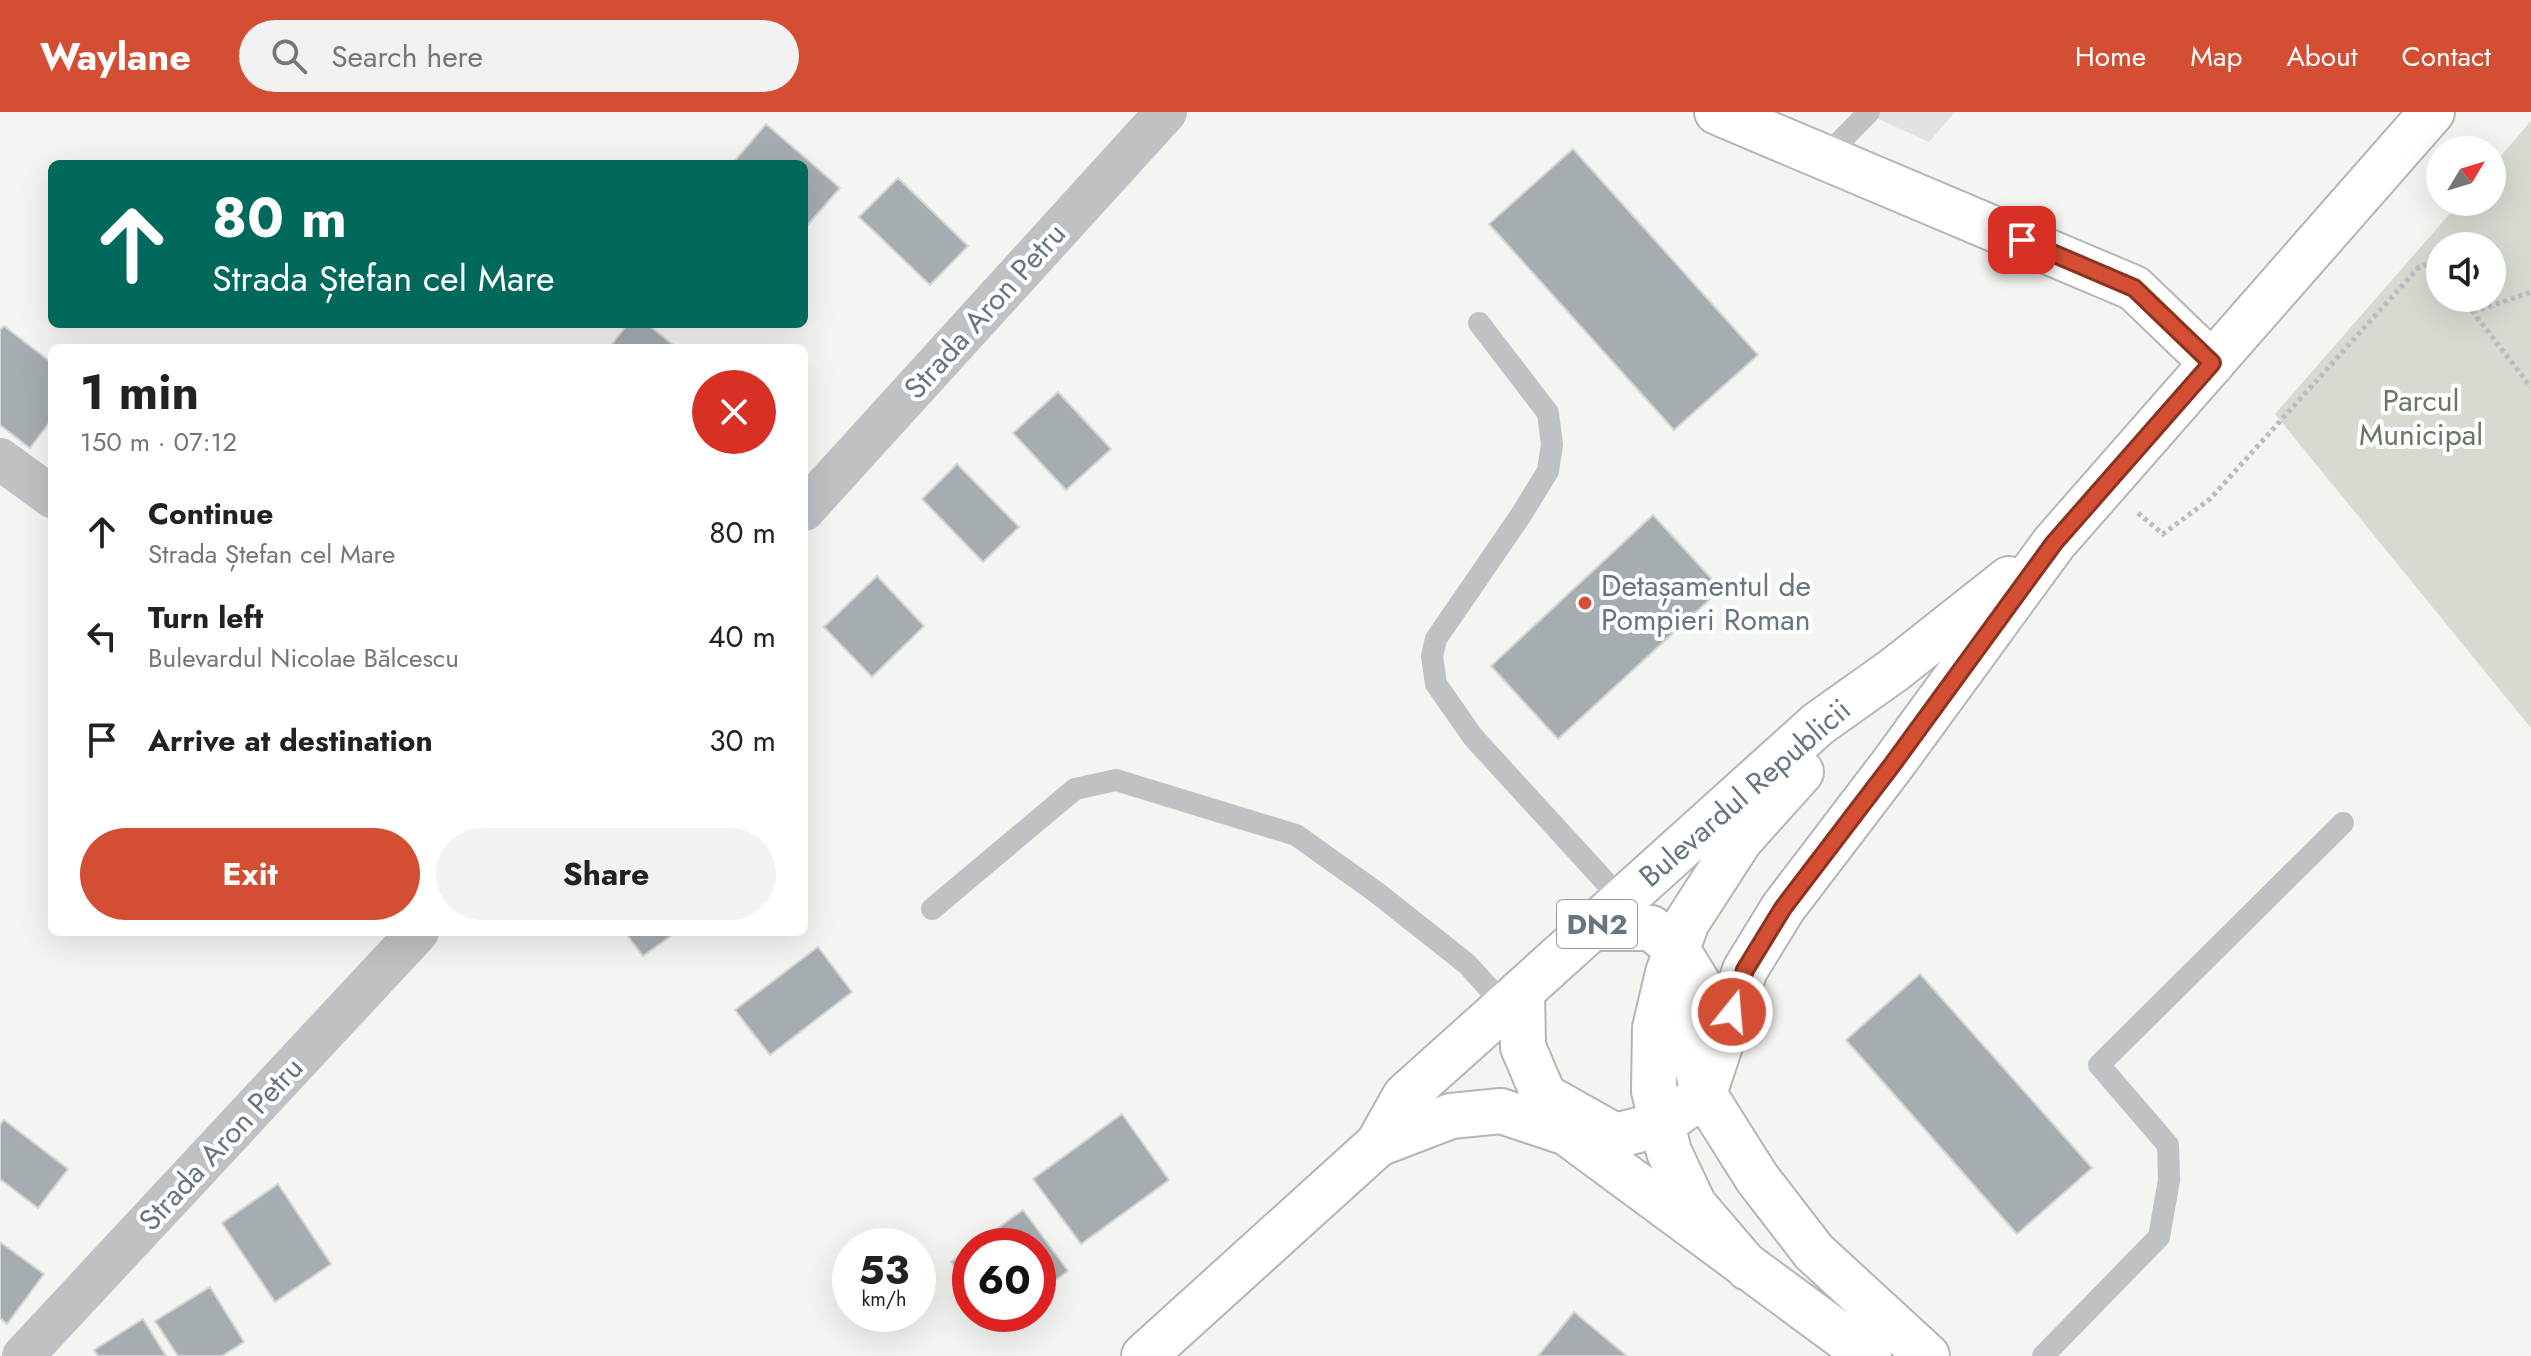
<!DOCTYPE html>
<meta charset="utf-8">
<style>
body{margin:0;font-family:Jost,sans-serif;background:#f2f2f2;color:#222;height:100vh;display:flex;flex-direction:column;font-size:30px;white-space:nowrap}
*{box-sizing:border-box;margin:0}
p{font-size:26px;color:#767676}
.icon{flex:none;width:44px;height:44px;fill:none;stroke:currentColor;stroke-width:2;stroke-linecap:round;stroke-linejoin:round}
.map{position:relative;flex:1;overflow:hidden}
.drawer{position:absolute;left:48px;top:232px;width:760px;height:592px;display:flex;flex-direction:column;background:#fff;border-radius:12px;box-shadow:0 8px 32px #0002}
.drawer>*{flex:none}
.hud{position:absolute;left:48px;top:48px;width:760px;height:168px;border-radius:12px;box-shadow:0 8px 32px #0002;background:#00695c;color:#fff;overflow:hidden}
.needle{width:52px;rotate:52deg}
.buttons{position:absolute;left:2426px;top:24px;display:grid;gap:16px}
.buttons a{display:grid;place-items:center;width:80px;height:80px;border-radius:50%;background:#fff;box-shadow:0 8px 32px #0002;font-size:40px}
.speed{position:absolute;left:832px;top:1116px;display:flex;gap:16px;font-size:40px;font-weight:700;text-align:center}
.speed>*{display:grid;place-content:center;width:104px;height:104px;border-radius:50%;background:#fff;box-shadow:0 8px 32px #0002;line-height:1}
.speed small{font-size:20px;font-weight:400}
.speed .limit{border:12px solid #d22;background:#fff;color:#111}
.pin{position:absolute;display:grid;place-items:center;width:68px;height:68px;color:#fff;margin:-34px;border-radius:16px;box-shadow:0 4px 12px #0006}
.me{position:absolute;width:88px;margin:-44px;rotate:17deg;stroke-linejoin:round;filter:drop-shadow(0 0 6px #0008)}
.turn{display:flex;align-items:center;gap:28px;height:168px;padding:0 32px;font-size:36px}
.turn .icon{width:104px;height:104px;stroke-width:2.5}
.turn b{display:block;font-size:56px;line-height:68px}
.round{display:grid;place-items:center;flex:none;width:84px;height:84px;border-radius:42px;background:#f2f2f2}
.overview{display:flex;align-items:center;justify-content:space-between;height:136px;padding:0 32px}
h1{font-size:48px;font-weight:700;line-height:60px}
.action{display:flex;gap:16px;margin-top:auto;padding:16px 32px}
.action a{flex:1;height:92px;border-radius:48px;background:#d34e32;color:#fff;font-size:32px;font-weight:700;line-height:92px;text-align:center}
.action a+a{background:#f2f2f2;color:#222}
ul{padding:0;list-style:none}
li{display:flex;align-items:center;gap:24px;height:104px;padding:0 32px}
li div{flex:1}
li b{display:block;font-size:30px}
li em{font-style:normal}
header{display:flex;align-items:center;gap:48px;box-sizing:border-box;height:112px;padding:0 40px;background:#d34e32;color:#fff}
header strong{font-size:38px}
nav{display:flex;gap:44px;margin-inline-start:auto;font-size:28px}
.search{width:560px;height:72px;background:#f2f2f2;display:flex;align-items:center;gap:20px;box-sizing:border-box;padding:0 28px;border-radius:44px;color:#767676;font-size:30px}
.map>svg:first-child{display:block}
.built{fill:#e2e3e1}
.green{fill:#d6dbd2;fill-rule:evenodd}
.building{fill:#a6adb1;stroke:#d5d5d4;stroke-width:2}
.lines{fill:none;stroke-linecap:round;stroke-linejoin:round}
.secondary-casing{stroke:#b1b6b9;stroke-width:48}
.primary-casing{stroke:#b2b6b9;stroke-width:48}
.path{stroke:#babcbe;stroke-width:5;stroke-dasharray:4 4;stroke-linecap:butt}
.lane{stroke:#bec2c5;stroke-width:22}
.street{stroke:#bec2c5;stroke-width:42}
.secondary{stroke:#fff;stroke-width:44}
.primary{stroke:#fff;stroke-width:44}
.route-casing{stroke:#893320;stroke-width:20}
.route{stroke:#d34e32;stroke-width:14}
.poi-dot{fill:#d34e32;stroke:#fff;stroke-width:3}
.labels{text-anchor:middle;stroke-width:8;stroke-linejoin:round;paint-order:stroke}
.shield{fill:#fff;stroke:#949ea5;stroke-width:2}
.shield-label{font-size:28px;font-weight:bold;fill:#66757f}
.street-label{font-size:30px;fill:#66757f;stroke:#fff}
.park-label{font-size:30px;fill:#697764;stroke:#fff}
.poi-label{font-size:30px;fill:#66757f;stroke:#fff;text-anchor:start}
</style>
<header>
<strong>Waylane</strong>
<div class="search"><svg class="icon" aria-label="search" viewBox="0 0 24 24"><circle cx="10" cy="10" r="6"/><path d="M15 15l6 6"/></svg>Search here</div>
<nav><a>Home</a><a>Map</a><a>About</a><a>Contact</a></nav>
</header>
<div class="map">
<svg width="2531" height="1244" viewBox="0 0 2531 1244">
<rect width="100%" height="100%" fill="#f4f4f1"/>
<path class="built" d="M 1863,0 L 1955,0 L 1929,30 Z"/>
<path class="green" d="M 2531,9 L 2531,616 L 2275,302 L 2460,90 L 2492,90 L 2492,54 ZM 2440,134 L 2492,134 L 2492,186 L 2440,186 Z"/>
<path class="building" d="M 766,12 L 840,76 L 804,117 L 804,52 L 732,52 Z
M 1573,37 L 1758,243 L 1674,318 L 1489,112 Z
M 898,66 L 968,134 L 930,173 L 859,105 Z
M 628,212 L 647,212 L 677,236 L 609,236 Z
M 4,214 L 52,251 L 52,307 L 30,336 L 0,313 L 0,218 Z
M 1058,280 L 1111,337 L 1066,378 L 1013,321 Z
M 957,352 L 1019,415 L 983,450 L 922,387 Z
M 1653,403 L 1721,477 L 1558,627 L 1491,554 Z
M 877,464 L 924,514 L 872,565 L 824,515 Z
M 625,820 L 676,820 L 643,844 Z
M 818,835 L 852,880 L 770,943 L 735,898 Z
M 1920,862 L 2092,1056 L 2017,1122 L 1846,928 Z
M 1122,1002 L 1169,1068 L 1081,1132 L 1033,1067 Z
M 4,1008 L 68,1057 L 38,1096 L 0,1067 L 0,1013 Z
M 278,1072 L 331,1152 L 275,1190 L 222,1111 Z
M 1023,1098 L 1068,1159 L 1038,1181 L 1038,1134 L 973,1134 Z
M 0,1130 L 44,1162 L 7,1212 L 0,1206 Z
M 970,1136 L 970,1177 L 951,1150 Z
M 210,1175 L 244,1230 L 222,1244 L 178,1244 L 155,1209 Z
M 1574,1200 L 1627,1244 L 1538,1244 Z
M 988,1202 L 1009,1202 L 995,1212 Z
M 143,1207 L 166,1244 L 98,1244 L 94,1238 Z"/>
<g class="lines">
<g class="secondary-casing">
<path id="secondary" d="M 1717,0 L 2134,176 L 2212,251
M 1144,1244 L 1378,1032 L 1405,984 L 1522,879"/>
</g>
<g class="primary-casing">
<path id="primary" d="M 1593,816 L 1651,816 L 1677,837 L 1701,876 C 1693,922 1690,937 1704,982 L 1662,1012 L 1615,1024 L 1544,984 L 1523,935 L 1522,879 L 1818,612 L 1894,558 L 2009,467
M 1378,1032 L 1451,1004 L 1501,999 L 1567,1021 L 1869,1244
M 1748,1156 L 1694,1093 L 1669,1040 L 1654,979 L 1655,916 L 1668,861 L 1687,810 L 1740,728 L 1801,660
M 1927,1244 L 1814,1140 L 1757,1066 L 1704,982 L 1745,858 L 1783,796 L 1892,653 L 2054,431 L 2432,0"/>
</g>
<path class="path" d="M 2462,186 L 2531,275
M 2473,200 L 2531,180
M 2138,401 L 2163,422 L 2210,387 L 2419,155 L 2428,152 L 2440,159"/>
<path class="lane" d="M 1825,45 L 1869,0
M 1479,211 L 1548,301 L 1552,333 L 1548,359 L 1521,403 L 1436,527 L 1432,544 L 1436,572 L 1473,625 L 1623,789
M 932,797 L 1075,677 L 1116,668 L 1296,723 L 1376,780 L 1467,852 L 1505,894
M 2043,1244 L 2159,1125 L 2169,1068 L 2168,1033 L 2099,953 L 2343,711"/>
<path class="street" d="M 0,347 L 52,385
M 804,398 L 1166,0
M 23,1244 L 418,820"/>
<use href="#secondary" class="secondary"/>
<use href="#primary" class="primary"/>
</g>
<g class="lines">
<g class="route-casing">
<path id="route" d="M 1732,900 L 1745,858 L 1783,796 L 1892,653 L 2054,431 L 2212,251 L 2134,176 L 2022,128"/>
</g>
<use href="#route" class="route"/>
</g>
<circle class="poi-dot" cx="1585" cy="491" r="8"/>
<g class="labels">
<rect class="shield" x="1557" y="788" width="80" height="48" rx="6"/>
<g class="shield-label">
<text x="1597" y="822">DN2</text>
</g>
<g class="street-label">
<text transform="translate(985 199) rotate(-48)" y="10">Strada Aron Petru</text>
<text transform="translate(1745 681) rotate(-41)" y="10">Bulevardul Republicii</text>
<text transform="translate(221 1032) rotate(-47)" y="10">Strada Aron Petru</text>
</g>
<g class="park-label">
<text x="2421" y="299">Parcul<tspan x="2421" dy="34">Municipal</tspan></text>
</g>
<g class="poi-label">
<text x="1601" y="484">Detașamentul de<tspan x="1601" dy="34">Pompieri Roman</tspan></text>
</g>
</g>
</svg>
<div class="buttons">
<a><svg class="needle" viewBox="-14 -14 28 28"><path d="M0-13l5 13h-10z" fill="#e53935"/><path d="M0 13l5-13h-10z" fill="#767676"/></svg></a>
<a><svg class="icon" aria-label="sound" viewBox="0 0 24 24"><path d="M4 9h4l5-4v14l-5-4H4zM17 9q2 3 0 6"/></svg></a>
</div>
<div class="speed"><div>53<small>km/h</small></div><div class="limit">60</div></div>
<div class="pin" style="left:2022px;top:128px;background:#d93025"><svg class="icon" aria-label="arrive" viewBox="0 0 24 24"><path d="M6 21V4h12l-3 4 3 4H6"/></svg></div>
<svg class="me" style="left:1732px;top:900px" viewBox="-20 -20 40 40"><circle r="17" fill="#d34e32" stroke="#fff" stroke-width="3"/><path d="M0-11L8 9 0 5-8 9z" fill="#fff"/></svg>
<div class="hud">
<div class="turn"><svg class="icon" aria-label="ahead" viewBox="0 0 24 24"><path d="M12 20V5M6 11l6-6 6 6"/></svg><div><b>80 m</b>Strada Ștefan cel Mare</div></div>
</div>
<section class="drawer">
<div class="overview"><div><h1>1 min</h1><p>150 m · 07:12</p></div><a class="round" style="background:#d93025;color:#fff"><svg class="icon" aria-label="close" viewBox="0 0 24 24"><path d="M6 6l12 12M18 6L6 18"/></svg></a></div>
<ul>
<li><svg class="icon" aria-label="ahead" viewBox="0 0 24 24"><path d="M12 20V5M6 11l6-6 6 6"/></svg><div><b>Continue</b><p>Strada Ștefan cel Mare</p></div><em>80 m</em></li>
<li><svg class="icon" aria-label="left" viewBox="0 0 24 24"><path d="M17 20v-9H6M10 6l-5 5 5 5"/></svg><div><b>Turn left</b><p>Bulevardul Nicolae Bălcescu</p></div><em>40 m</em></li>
<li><svg class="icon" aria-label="arrive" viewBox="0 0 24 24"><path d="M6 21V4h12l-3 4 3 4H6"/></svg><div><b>Arrive at destination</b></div><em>30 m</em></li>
</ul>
<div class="action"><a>Exit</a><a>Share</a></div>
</section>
</div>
